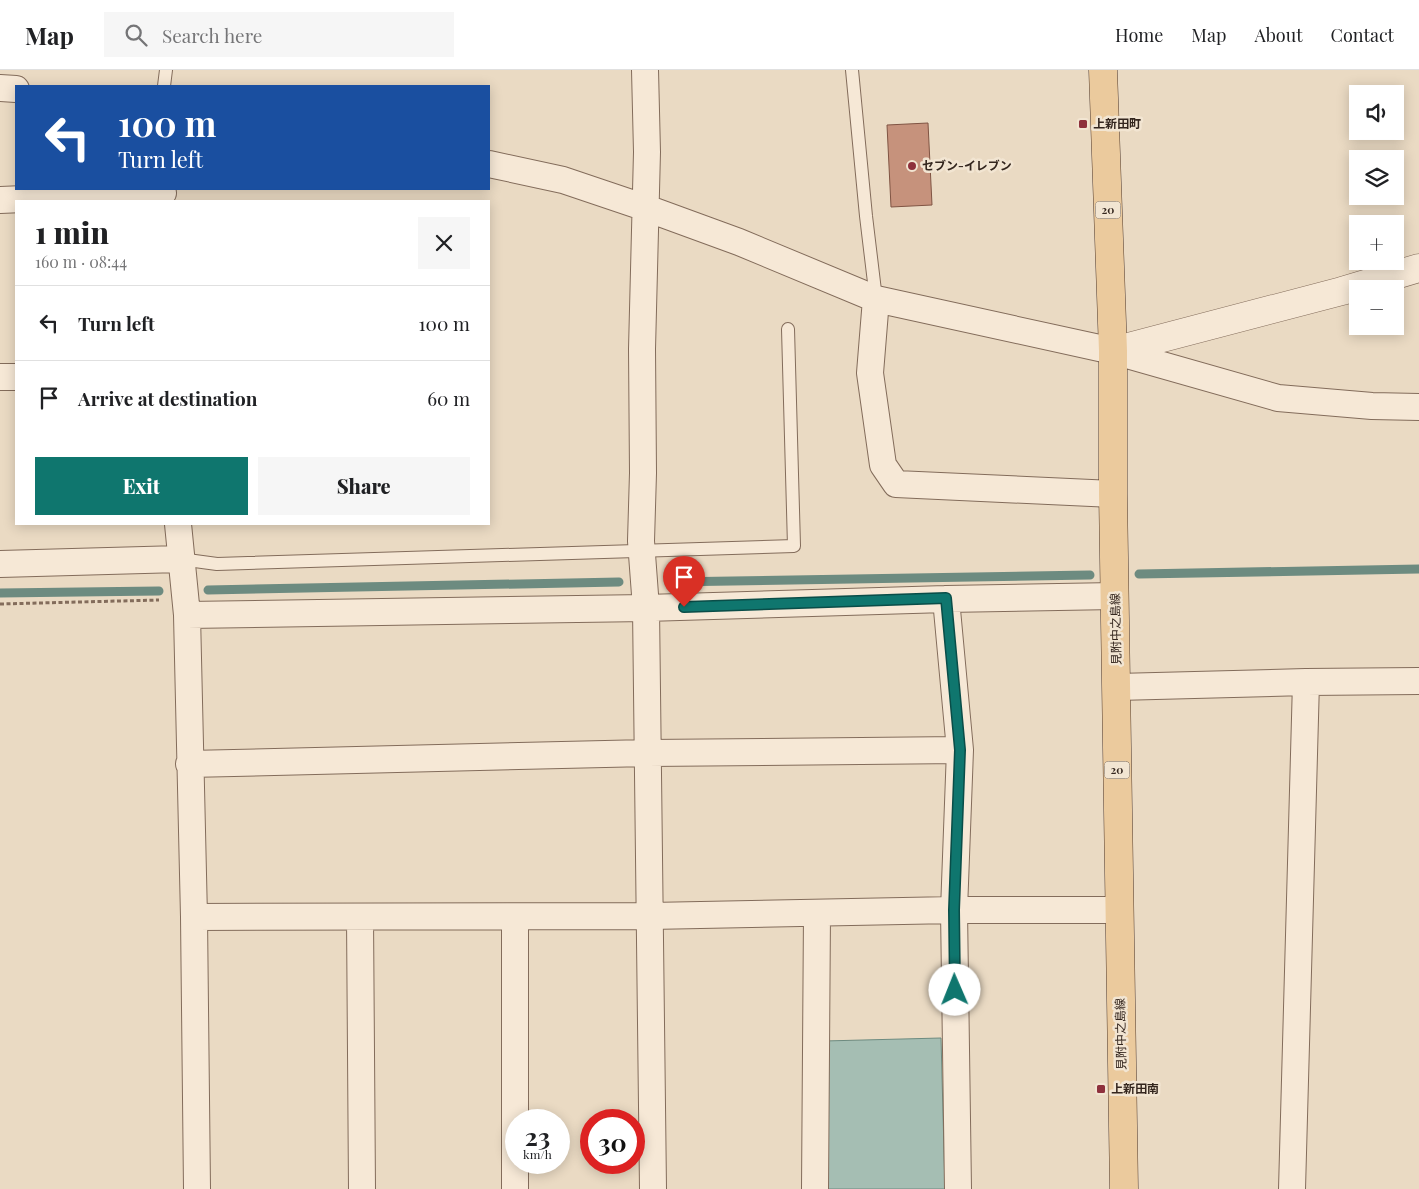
<!DOCTYPE html>
<meta charset="utf-8">
<style>
body{margin:0;font-family:"Playfair Display","Noto Sans JP",serif;background:#f6f6f6;color:#202124;height:100vh;display:flex;flex-direction:column;font-size:19px;white-space:nowrap}
*{box-sizing:border-box;margin:0}
p{font-size:16px;color:#757577}
.icon{flex:none;width:28px;height:28px;fill:none;stroke:currentColor;stroke-width:2;stroke-linecap:round;stroke-linejoin:round}
.map{position:relative;flex:1;overflow:hidden}
.drawer{position:absolute;left:15px;top:130px;width:475px;height:325px;display:flex;flex-direction:column;background:#fff;border-radius:0px;box-shadow:0 2px 12px #0003}
.drawer>*{flex:none}
.banner{position:absolute;left:15px;top:15px;width:475px;height:105px;border-radius:0px;box-shadow:0 2px 12px #0003;background:#1a4fa0;color:#fff;overflow:hidden}
.fabs{position:absolute;left:1349px;top:15px;display:grid;gap:10px}
.fabs a{display:grid;place-items:center;width:55px;height:55px;border-radius:0px;background:#fff;box-shadow:0 2px 12px #0003;font-size:25px}
.speed{position:absolute;left:505px;top:1039px;display:flex;gap:10px;font-size:25px;font-weight:700;text-align:center}
.speed>*{display:grid;place-content:center;width:65px;height:65px;border-radius:50%;background:#fff;box-shadow:0 2px 12px #0003;line-height:1}
.speed small{font-size:12px;font-weight:400}
.speed .limit{border:8px solid #d22;background:#fff;color:#111}
.pin{position:absolute;display:grid;place-items:center;width:42px;height:42px;color:#fff;margin:-51px -21px;border-radius:50% 50% 50% 0;rotate:-45deg;box-shadow:0 0 5px #0007}
.pin .icon{rotate:45deg}
.me{position:absolute;width:55px;margin:-28px;rotate:359deg;stroke-linejoin:round;filter:drop-shadow(0 0 4px #0008)}
.turn{display:flex;align-items:center;gap:18px;height:105px;padding:0 20px;font-size:22px}
.turn .icon{width:65px;height:65px;stroke-width:2.5}
.turn b{display:block;font-size:35px;line-height:42px}
.round{display:grid;place-items:center;flex:none;width:52px;height:52px;border-radius:0px;background:#f6f6f6}
.headline{display:flex;align-items:center;justify-content:space-between;height:85px;padding:0 20px}
h1{font-size:30px;font-weight:800;line-height:38px}
.cta{display:flex;gap:10px;margin-top:auto;padding:10px 20px}
.cta a{flex:1;height:58px;border-radius:0px;background:#0f766e;color:#fff;font-size:20px;font-weight:800;line-height:58px;text-align:center}
.cta a+a{background:#f6f6f6;color:#202124}
ul{padding:0;list-style:none}
li{display:flex;align-items:center;gap:15px;height:75px;padding:0 20px;border-top:1px solid #e0e0e0}
li div{flex:1}
li b{display:block;font-size:19px}
li em{font-style:normal}
header{display:flex;align-items:center;gap:30px;box-sizing:border-box;height:70px;padding:0 25px;background:#fff;border-bottom:1px solid #e0e0e0}
header strong{font-size:24px}
nav{display:flex;gap:28px;margin-inline-start:auto;font-size:18px}
.search{width:350px;height:45px;background:#f6f6f6;display:flex;align-items:center;gap:12px;box-sizing:border-box;padding:0 18px;border-radius:0px;color:#757577;font-size:19px}
.map>svg:first-child{display:block}
.water{fill:#a5beb3;stroke:#6d8b80}
.lines{fill:none;stroke-linecap:round;stroke-linejoin:round}
.stream{stroke:#6d8b80;stroke-width:9}
.building{fill:#c6927c;stroke:#805443}
.service-casing{stroke:#836c5b;stroke-width:14}
.minor-casing{stroke:#836c5b;stroke-width:28}
.tertiary-casing{stroke:#836c5b;stroke-width:29}
.primary-casing{stroke:#513b2f;stroke-width:29}
.path{stroke:#836c5b;stroke-width:3;stroke-dasharray:4 2.5;stroke-linecap:butt}
.service{stroke:#f6e8d6;stroke-width:12}
.minor{stroke:#f6e8d6;stroke-width:26}
.tertiary{stroke:#f6e8d6;stroke-width:28}
.primary{stroke:#ebca9d;stroke-width:28}
.route-casing{stroke:#0a4d48;stroke-width:12}
.route{stroke:#0f766e;stroke-width:9}
.poi-dot{fill:#8e303c;stroke:#f2e5d2;stroke-width:2}
.labels{text-anchor:middle;stroke-width:5;stroke-linejoin:round;paint-order:stroke}
.shield{fill:#f2e5d2;stroke:#6d5f54;stroke-width:1}
.shield-label{font-size:11px;font-weight:bold;fill:#34261e}
.poi-label{font-size:12px;font-weight:bold;fill:#34261e;stroke:#f2e5d2;text-anchor:start}
.street-label{font-size:12px;fill:#34261e;stroke:#f2e5d2}
</style>
<header>
<strong>Map</strong>
<div class="search"><svg class="icon" aria-label="search" viewBox="0 0 24 24"><circle cx="10" cy="10" r="6"/><path d="M15 15l6 6"/></svg>Search here</div>
<nav><a>Home</a><a>Map</a><a>About</a><a>Contact</a></nav>
</header>
<div class="map">
<svg width="1419" height="1119" viewBox="0 0 1419 1119">
<rect width="100%" height="100%" fill="#eadac3"/>
<path class="water" d="M 941,968 L 945,1119 L 824,1119 L 824,971 Z"/>
<g class="lines">
<path class="stream" d="M 1139,504 L 1419,499
M 669,512 L 1090,505
M 208,520 L 619,512
M 0,523 L 159,521"/>
</g>
<path class="building" d="M 928,53 L 932,135 L 891,137 L 887,55 Z"/>
<g class="lines">
<g class="service-casing">
<path id="service" d="M 852,0 L 866,146 L 876,229
M 164,16 L 166,0
M 180,489 L 217,494 L 794,476 L 788,259"/>
</g>
<g class="minor-casing">
<path id="minor" d="M 645,0 L 647,82 L 642,279 L 643,403 L 641,471 L 646,538 L 653,1119
M 0,18 L 16,19
M 489,94 L 563,110 L 646,138 L 739,172 L 876,229 L 1113,281 L 1278,328 L 1372,336 L 1419,337
M 0,130 L 163,123
M 876,229 L 870,303 L 883,395 L 896,414 L 1113,424
M 0,307 L 16,307
M 178,454 L 187,545 L 194,847 L 197,1119
M 0,494 L 180,489
M 946,529 L 960,680 L 954,840 L 958,1119
M 187,545 L 646,538 L 946,529 L 1115,526
M 1117,617 L 1306,612 L 1419,611
M 189,694 L 648,683 L 960,680
M 194,847 L 650,846 L 954,840 L 1119,840
M 360,847 L 362,1119
M 515,1119 L 515,847
M 815,1119 L 817,844
M 1292,1119 L 1306,612"/>
</g>
<g class="tertiary-casing">
<path id="tertiary" d="M 1113,281 L 1342,221 L 1419,198"/>
</g>
<g class="primary-casing">
<path id="primary" d="M 1103,0 L 1113,281 L 1113,424 L 1124,1119"/>
</g>
<path class="path" d="M 0,534 L 159,530"/>
<use href="#service" class="service"/>
<use href="#minor" class="minor"/>
<use href="#tertiary" class="tertiary"/>
<use href="#primary" class="primary"/>
</g>
<g class="lines">
<g class="route-casing">
<path id="route" d="M 684,537 L 946,528 L 960,680 L 954,840 L 955,920"/>
</g>
<use href="#route" class="route"/>
</g>
<g class="poi-dot">
<rect x="1078" y="49" width="10" height="10" rx="2.5"/>
<circle cx="912" cy="96" r="5"/>
<rect x="1096" y="1014" width="10" height="10" rx="2.5"/>
</g>
<g class="labels">
<g class="shield">
<rect x="1095.5" y="131.5" width="25" height="17" rx="4"/>
<rect x="1104.5" y="691.5" width="25" height="17" rx="4"/>
</g>
<g class="shield-label">
<text x="1108" y="144">20</text>
<text x="1117" y="704">20</text>
</g>
<g class="poi-label">
<text x="1093" y="58">上新田町</text>
<text x="922" y="100">セブン-イレブン</text>
<text x="1111" y="1023">上新田南</text>
</g>
<g class="street-label">
<text transform="translate(1116 559) rotate(-91)" y="4">見附中之島線</text>
<text transform="translate(1121 964) rotate(-91)" y="4">見附中之島線</text>
</g>
</g>
</svg>
<div class="fabs">
<a><svg class="icon" aria-label="sound" viewBox="0 0 24 24"><path d="M4 9h4l5-4v14l-5-4H4zM17 9q2 3 0 6"/></svg></a>
<a><svg class="icon" aria-label="layers" viewBox="0 0 24 24"><path d="M12 4l9 5-9 5-9-5zM3 14l9 5 9-5"/></svg></a>
<a>+</a>
<a>−</a>
</div>
<div class="speed"><div>23<small>km/h</small></div><div class="limit">30</div></div>
<div class="pin" style="left:684px;top:537px;background:#d93025"><svg class="icon" aria-label="arrive" viewBox="0 0 24 24"><path d="M6 21V4h12l-3 4 3 4H6"/></svg></div>
<svg class="me" style="left:955px;top:920px" viewBox="-20 -20 40 40"><circle r="19" fill="#fff"/><path d="M0-13L10 11 0 6-10 11z" fill="#0f766e"/></svg>
<div class="banner">
<div class="turn"><svg class="icon" aria-label="left" viewBox="0 0 24 24"><path d="M17 20v-9H6M10 6l-5 5 5 5"/></svg><div><b>100 m</b>Turn left</div></div>
</div>
<section class="drawer">
<div class="headline"><div><h1>1 min</h1><p>160 m · 08:44</p></div><a class="round"><svg class="icon" aria-label="close" viewBox="0 0 24 24"><path d="M6 6l12 12M18 6L6 18"/></svg></a></div>
<ul>
<li><svg class="icon" aria-label="left" viewBox="0 0 24 24"><path d="M17 20v-9H6M10 6l-5 5 5 5"/></svg><div><b>Turn left</b></div><em>100 m</em></li>
<li><svg class="icon" aria-label="arrive" viewBox="0 0 24 24"><path d="M6 21V4h12l-3 4 3 4H6"/></svg><div><b>Arrive at destination</b></div><em>60 m</em></li>
</ul>
<div class="cta"><a>Exit</a><a>Share</a></div>
</section>
</div>
